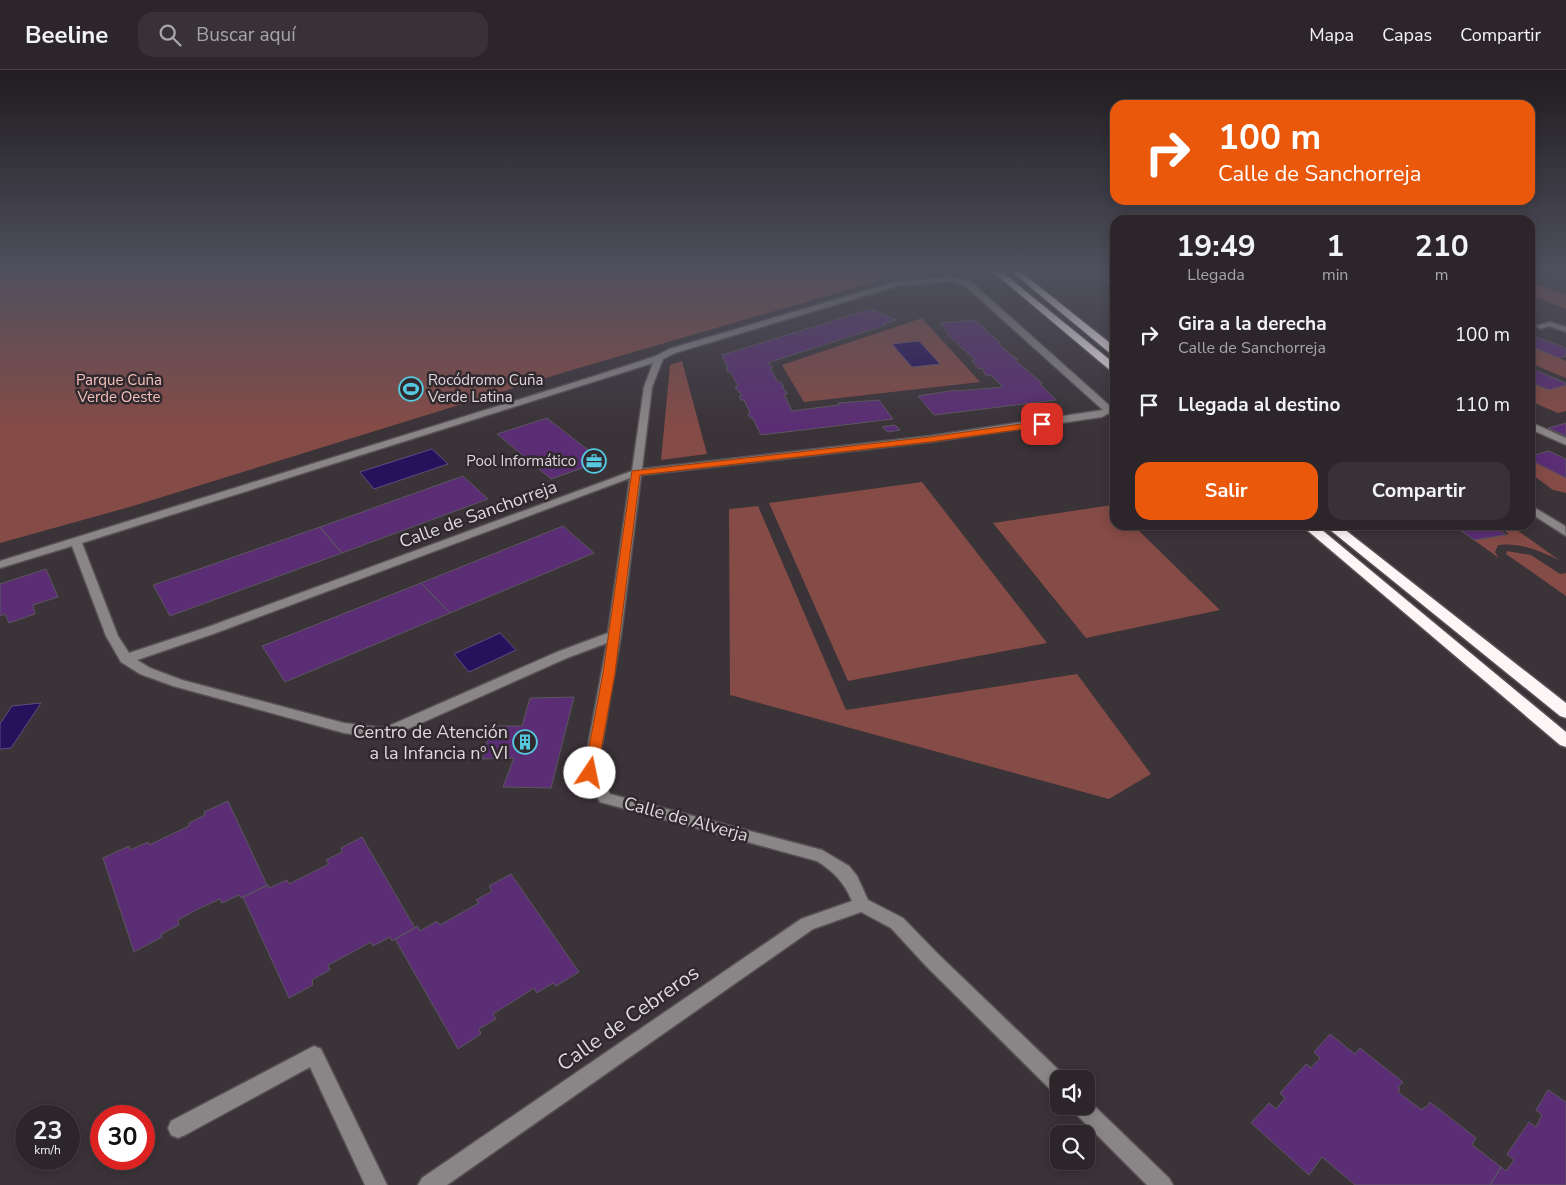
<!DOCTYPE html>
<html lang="es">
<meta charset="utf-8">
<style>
body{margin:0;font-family:"Nunito Sans",sans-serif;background:#383236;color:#f1f3f6;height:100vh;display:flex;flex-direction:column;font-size:19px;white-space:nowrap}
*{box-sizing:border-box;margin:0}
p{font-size:16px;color:#a6a5a8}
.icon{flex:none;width:28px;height:28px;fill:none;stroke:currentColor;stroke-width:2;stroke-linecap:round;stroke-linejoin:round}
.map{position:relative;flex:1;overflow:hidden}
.panel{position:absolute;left:1110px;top:145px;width:425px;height:315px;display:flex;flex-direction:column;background:#2c262a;border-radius:15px;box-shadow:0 2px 12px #0003,0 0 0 1px #484347}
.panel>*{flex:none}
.top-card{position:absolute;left:1110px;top:30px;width:425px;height:105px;border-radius:15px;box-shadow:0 2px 12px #0003,0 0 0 1px #484347;background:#ea580c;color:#fff;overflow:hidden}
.tools{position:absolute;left:1050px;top:1000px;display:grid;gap:10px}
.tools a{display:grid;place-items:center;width:45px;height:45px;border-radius:10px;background:#2c262a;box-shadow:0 2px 12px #0003,0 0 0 1px #484347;font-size:25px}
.speed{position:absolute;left:15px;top:1035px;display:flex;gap:10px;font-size:25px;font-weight:700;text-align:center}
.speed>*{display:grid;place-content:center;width:65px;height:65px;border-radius:50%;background:#2c262a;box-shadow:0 2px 12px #0003,0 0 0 1px #484347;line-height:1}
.speed small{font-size:12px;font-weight:400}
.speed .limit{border:8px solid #d22;background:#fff;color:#111}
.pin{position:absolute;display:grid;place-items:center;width:42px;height:42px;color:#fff;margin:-21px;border-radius:10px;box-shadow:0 2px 8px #0006}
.me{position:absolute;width:55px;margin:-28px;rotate:11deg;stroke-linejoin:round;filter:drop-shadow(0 0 4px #0008)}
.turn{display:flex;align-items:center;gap:18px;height:105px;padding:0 25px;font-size:22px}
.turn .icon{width:65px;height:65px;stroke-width:2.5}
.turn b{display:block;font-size:35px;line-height:42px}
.eta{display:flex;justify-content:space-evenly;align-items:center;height:85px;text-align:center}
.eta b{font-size:30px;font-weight:700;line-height:35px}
.primary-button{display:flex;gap:10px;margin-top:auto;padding:10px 25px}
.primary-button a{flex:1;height:58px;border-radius:15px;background:#ea580c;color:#fff;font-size:20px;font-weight:700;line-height:58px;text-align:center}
.primary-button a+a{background:#383236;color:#f1f3f6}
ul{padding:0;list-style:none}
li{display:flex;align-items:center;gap:15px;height:70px;padding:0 25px}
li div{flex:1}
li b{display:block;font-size:19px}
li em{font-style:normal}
header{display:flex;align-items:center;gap:30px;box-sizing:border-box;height:70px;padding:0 25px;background:#2c262a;border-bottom:1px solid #484347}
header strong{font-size:24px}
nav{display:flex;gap:28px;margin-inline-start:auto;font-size:18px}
.search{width:350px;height:45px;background:#383236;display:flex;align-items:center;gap:12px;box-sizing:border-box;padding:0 18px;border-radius:15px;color:#a6a5a8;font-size:19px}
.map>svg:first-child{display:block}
.green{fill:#854b46}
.water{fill:#26115c;stroke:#5d4d82}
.building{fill:#5b2d74;stroke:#5b575e}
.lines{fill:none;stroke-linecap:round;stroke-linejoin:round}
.minor-casing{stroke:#575156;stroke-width:3}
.highway-casing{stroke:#575156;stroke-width:3}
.minor{fill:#8a8687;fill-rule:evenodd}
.highway{fill:#fef5f7;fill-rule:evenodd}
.route{fill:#ea580c;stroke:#983908}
.labels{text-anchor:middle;stroke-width:5;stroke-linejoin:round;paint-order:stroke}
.far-park-label{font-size:15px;fill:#f5c1ba;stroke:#30292e}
.far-poi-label{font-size:15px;fill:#ddd9dc;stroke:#30292e;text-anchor:start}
.street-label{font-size:18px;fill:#ddd9dc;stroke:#30292e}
.poi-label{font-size:18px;fill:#ddd9dc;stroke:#30292e;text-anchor:end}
.near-street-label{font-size:21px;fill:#ddd9dc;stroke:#30292e}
</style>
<header>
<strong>Beeline</strong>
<div class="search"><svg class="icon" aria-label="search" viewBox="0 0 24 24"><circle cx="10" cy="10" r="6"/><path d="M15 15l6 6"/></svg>Buscar aquí</div>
<nav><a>Mapa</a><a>Capas</a><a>Compartir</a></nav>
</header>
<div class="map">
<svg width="1566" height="1115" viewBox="0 0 1566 1115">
<rect width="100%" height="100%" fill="#3a3338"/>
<path class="green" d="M 0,202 L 883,202 L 881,210 L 572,300 L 133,436 L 0,473 Z
M 1530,212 L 1566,225 L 1566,239 L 1530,225 Z
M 922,248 L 980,312 L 804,332 L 782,295 Z
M 1530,276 L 1566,291 L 1566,308 L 1530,293 Z
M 682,291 L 707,384 L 661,390 L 670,295 Z
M 1530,312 L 1549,320 L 1566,315 L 1566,341 L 1558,343 L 1530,331 Z
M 1530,390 L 1566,408 L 1566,423 L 1553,420 L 1530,403 Z
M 922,412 L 1047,573 L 848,611 L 769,433 Z
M 1112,435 L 1115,438 L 1115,455 L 1133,455 L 1220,540 L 1086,568 L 993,453 Z
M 758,436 L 846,640 L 1077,604 L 1151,704 L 1109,729 L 730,625 L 729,439 Z
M 1497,455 L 1510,455 L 1559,490 C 1539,481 1520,472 1498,475 L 1495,482 L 1499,488 L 1474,470 L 1509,464 Z
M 1507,481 L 1531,485 L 1560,504 L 1566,503 L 1566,526 L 1506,484 Z"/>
<path class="water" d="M 919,271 L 940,294 L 912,297 L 892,274 Z
M 432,379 L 448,394 L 374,419 L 360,402 Z
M 500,563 L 516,580 L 469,602 L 454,584 Z
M 41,633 L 11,678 L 0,679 L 0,654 L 12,636 Z"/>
<path class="building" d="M 1115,203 L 1114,218 L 1095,205 Z
M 871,239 L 896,250 L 884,254 L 886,255 L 767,293 L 770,294 L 773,298 L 770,298 L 778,312 L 781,312 L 784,317 L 782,317 L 788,324 L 784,324 L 792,341 L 839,335 L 838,333 L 879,330 L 893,349 L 761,365 L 752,347 L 750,348 L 748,344 L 750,343 L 744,330 L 741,330 L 739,326 L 742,326 L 735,317 L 738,316 L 730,301 L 728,302 L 726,298 L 728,298 L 722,285 Z
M 974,250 L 986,259 L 984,259 L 1000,272 L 998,273 L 1012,286 L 1018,289 L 1015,290 L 1042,313 L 1040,314 L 1056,330 L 934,345 L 918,326 L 956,320 L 957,321 L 1003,317 L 991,305 L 986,306 L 982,298 L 979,299 L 972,291 L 975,290 L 947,264 L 949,263 L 940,253 Z
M 1536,267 L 1566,278 L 1566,286 L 1559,288 L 1530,276 L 1530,268 Z
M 1530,298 L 1566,313 L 1566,315 L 1549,320 L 1530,312 Z
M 547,348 L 602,391 L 551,409 L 497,364 Z
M 1566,353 L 1566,366 L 1548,358 Z
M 895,355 L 900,360 L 888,362 L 882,357 Z
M 1549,381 L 1566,389 L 1566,408 L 1530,390 L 1530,386 Z
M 463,406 L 488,429 L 342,483 L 320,457 Z
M 1453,455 L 1492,455 L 1506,465 L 1474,470 Z
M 563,456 L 594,483 L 450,543 L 421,513 Z
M 320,457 L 342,483 L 170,546 L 153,515 Z
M 46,499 L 58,527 L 33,535 L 35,544 L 9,553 L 5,544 L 0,546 L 0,514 Z
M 421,513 L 450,543 L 285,612 L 262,576 Z
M 574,627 L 551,718 L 503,717 L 514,688 L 482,689 L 492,656 L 522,656 L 530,628 Z
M 228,731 L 267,815 L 241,828 L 239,825 L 222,833 L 220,829 L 198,839 L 178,850 L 179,855 L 161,864 L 162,867 L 134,882 L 103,788 L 129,776 L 130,780 L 148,772 L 149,775 L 189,756 L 189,753 L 205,745 L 204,742 Z
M 362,767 L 415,858 L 392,871 L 390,867 L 373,876 L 371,872 L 349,884 L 328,895 L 330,900 L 312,910 L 313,915 L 289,928 L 243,827 L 268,815 L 269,818 L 287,810 L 289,814 L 329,794 L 326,790 L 342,782 L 341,778 Z
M 511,804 L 579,902 L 556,916 L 553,913 L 537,923 L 534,918 L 514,931 L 493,944 L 496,949 L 479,959 L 481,964 L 458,979 L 395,869 L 418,856 L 420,861 L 437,851 L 440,855 L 479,833 L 476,830 L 492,821 L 489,816 Z
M 1330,964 L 1355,984 L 1360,978 L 1403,1012 L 1398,1017 L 1400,1019 L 1398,1022 L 1422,1040 L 1424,1037 L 1426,1038 L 1430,1032 L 1476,1068 L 1472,1075 L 1501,1097 L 1490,1115 L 1355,1115 L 1322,1087 L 1309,1105 L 1251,1053 L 1269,1033 L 1276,1039 L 1285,1028 L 1280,1023 L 1306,994 L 1311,998 L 1320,988 L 1314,982 Z
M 1548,1020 L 1566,1032 L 1566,1115 L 1490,1115 L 1501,1097 L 1506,1101 L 1514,1090 L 1507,1084 L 1529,1052 L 1536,1057 L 1542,1045 L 1536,1040 Z"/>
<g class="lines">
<g class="minor-casing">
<path id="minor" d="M 952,207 L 970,211 L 1110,336 L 1113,341 L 1102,347 L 930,372 L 641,405 L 621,565 L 597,703 L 610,724 L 822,780 L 849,796 L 857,806 L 868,830 L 903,848 L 938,884 L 1066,1007 L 1067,1009 L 1059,1009 L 1059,1023 L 1052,1021 L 926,896 L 891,858 L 861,842 L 813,859 L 447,1115 L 418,1115 L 422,1108 L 801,849 L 852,831 C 844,812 834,802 817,791 L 600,732 L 583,703 L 607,573 L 567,588 L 390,667 L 385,668 L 344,663 L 173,616 L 140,604 L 121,592 L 106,566 L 72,476 L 0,498 L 0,491 L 601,304 L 656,286 L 669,279 L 894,212 ZM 952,211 L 964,215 L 1103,340 L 930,366 L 642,399 L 652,317 L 663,289 L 675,283 L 898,216 ZM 653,293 L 644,317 L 632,401 L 205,558 L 129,583 L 118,566 L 82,473 ZM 630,408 L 608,563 L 557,582 L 384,658 L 344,653 L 182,610 L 150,598 L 137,590 L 213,564 Z
M 1550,252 L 1566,257 L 1566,262 L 1549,256 L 1541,259 L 1536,256 Z
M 1530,352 L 1566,368 L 1566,375 L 1530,359 Z
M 1530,435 L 1565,456 L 1566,466 L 1530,443 Z
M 314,976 L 321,979 L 387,1115 L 365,1115 L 310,997 L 185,1065 L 178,1068 L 171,1065 L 168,1058 L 171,1051 Z
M 1086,1028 L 1169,1108 L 1173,1115 L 1147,1115 L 1075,1043 L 1072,1036 L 1086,1036 Z"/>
</g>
<g class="highway-casing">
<path id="highway" d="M 993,202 L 1002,202 L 1115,294 L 1115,302 L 1111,301 Z
M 1012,202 L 1021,202 L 1115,277 L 1115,285 L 1111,284 Z
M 1301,455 L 1316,455 L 1566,662 L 1566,677 L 1560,675 Z
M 1324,455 L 1339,455 L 1566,633 L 1566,648 L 1560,646 Z"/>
</g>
<use href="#minor" class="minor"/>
<use href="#highway" class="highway"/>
</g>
<linearGradient id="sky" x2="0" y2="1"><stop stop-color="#201c1f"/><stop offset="0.56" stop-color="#4f505e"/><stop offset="1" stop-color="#4f505e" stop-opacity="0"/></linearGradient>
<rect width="1566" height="358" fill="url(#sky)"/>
<path class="route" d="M 1042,351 L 1045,352 L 1045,356 L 930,372 L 640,405 L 615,603 L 597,703 L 595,707 L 586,707 L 584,703 L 603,603 L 632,401 L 930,367 Z"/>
<defs>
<g id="stadium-ring" transform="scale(1.25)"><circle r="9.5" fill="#30292e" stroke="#56c9e0" stroke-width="1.5"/><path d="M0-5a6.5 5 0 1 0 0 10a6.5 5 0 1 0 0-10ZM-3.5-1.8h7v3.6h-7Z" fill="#56c9e0"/></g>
<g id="office-ring" transform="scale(1.25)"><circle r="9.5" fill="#30292e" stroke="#56c9e0" stroke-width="1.5"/><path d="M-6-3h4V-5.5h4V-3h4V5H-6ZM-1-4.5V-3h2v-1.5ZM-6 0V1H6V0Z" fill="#56c9e0"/></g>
<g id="building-ring" transform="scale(1.25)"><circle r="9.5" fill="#30292e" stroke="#56c9e0" stroke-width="1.5"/><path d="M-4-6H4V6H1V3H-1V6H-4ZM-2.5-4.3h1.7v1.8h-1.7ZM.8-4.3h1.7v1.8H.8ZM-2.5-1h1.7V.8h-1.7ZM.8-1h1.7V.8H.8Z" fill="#56c9e0"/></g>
</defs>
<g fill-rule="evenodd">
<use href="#stadium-ring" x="411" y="319"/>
<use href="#office-ring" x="594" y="391"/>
<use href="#building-ring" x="525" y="672"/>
</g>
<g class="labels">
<g class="far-park-label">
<text x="119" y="315">Parque Cuña<tspan x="119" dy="17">Verde Oeste</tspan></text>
</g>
<g class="far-poi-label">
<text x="428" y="315">Rocódromo Cuña<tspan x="428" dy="17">Verde Latina</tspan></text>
<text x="576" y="396" text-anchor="end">Pool Informático</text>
</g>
<g class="street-label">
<text transform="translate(478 444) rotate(-20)" y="6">Calle de Sanchorreja</text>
<text transform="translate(686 749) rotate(15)" y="6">Calle de Alverja</text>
</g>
<g class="poi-label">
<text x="508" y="668">Centro de Atención<tspan x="508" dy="21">a la Infancia nº VI</tspan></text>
</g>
<g class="near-street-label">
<text transform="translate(628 948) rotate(-35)" y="7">Calle de Cebreros</text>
</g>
</g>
</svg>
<div class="tools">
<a><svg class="icon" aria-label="sound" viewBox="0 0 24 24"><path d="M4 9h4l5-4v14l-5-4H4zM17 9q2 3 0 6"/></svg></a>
<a><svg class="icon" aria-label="search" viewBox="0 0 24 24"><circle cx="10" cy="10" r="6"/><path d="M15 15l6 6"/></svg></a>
</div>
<div class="speed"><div>23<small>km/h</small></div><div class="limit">30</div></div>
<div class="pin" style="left:1042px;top:354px;background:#d93025"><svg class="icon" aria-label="arrive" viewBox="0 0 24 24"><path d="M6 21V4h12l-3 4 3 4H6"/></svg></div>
<svg class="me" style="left:590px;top:703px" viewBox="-20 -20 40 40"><circle r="19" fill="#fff"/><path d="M0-13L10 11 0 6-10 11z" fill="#ea580c"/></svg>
<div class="top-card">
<div class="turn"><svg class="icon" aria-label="right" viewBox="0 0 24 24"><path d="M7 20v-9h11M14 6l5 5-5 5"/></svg><div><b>100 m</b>Calle de Sanchorreja</div></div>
</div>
<section class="panel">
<div class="eta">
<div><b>19:49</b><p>Llegada</p></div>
<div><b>1</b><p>min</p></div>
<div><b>210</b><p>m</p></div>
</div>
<ul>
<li><svg class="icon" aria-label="right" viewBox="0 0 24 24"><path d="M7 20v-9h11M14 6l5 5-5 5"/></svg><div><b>Gira a la derecha</b><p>Calle de Sanchorreja</p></div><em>100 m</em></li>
<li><svg class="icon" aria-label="arrive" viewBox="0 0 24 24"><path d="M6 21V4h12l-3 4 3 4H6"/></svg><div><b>Llegada al destino</b></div><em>110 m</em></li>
</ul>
<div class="primary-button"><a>Salir</a><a>Compartir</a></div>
</section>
</div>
